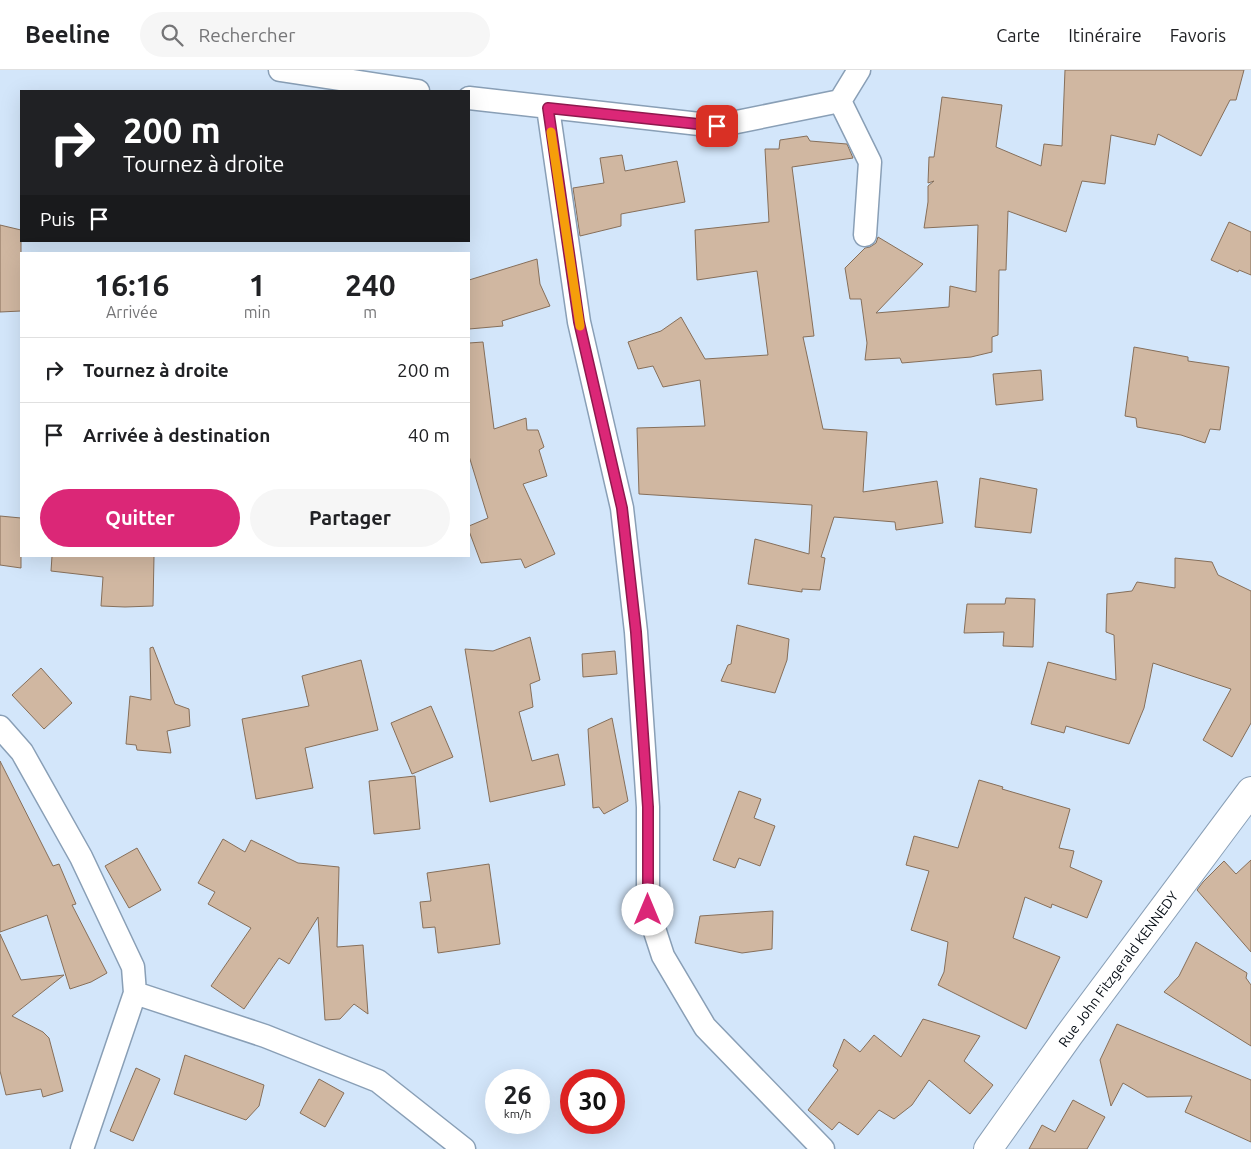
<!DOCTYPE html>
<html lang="fr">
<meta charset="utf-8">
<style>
body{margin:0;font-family:Ubuntu,sans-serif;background:#f6f6f6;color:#202124;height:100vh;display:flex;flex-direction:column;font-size:19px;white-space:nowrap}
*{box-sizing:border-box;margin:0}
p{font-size:16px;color:#757577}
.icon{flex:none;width:28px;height:28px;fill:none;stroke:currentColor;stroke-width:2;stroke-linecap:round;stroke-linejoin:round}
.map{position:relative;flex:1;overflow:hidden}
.side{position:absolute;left:20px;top:182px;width:450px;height:305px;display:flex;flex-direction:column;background:#fff;border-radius:0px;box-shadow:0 5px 20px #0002}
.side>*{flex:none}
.banner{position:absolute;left:20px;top:20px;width:450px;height:152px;border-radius:0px;box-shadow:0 5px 20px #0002;background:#202124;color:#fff;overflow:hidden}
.speed{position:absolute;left:485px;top:999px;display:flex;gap:10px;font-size:25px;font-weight:700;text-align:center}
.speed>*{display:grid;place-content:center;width:65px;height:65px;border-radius:50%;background:#fff;box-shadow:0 5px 20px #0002;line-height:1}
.speed small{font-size:12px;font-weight:400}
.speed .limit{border:8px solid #d22;background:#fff;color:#111}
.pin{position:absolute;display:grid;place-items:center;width:42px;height:42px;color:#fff;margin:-21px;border-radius:10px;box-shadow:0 2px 8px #0006}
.me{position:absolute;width:55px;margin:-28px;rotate:0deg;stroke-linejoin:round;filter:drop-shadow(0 0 4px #0008)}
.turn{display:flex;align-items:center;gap:18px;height:105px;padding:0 20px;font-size:22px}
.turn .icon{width:65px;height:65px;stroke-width:2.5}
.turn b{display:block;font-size:35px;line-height:42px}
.then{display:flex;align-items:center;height:48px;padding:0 20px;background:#0003;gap:10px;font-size:19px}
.eta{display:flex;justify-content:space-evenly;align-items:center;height:85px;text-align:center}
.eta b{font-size:30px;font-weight:700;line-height:35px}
.button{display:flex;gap:10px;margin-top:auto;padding:10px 20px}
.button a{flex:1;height:58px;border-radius:30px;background:#db2777;color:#fff;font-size:20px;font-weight:700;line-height:58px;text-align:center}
.button a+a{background:#f6f6f6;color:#202124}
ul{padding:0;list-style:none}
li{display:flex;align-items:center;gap:15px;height:65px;padding:0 20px;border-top:1px solid #e0e0e0}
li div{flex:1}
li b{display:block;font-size:19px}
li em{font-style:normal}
header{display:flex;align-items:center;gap:30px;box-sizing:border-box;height:70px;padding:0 25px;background:#fff;border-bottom:1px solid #e0e0e0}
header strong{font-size:24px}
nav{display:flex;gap:28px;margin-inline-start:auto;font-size:18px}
.search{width:350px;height:45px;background:#f6f6f6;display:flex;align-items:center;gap:12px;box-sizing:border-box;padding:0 18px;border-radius:28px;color:#757577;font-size:19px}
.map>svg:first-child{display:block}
.building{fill:#d0b7a1;stroke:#866f5a}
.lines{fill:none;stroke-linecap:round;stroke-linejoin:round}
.minor-casing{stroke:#899fb6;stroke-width:25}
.tertiary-casing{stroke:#899fb6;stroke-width:30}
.minor{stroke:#fff;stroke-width:22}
.tertiary{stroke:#fff;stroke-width:28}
.route-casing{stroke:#8e194d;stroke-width:12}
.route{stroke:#db2777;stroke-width:9}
.slow{stroke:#f59e0b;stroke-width:9}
.labels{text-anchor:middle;stroke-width:4;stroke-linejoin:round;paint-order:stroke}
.street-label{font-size:14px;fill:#060d15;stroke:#fff}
</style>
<header>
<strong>Beeline</strong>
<div class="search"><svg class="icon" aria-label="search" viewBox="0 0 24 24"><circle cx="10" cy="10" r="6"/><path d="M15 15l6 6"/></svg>Rechercher</div>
<nav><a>Carte</a><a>Itinéraire</a><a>Favoris</a></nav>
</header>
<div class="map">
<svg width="1251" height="1079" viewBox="0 0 1251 1079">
<rect width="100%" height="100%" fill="#d3e6fa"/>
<path class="building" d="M 1065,0 L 1244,0 L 1236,30 L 1230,30 L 1201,86 L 1158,64 L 1155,75 L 1111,65 L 1105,114 L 1082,111 L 1066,162 L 1008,141 L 1006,200 L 999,200 L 998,265 L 992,267 L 992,282 L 971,287 L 902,293 L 900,288 L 865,290 L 867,273 L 861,229 L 850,229 L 845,198 L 865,178 L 870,177 L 876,173 L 878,167 L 923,194 L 876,243 L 949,237 L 950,216 L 976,222 L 978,155 L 924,158 L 928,132 L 928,116 L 934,111 L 928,113 L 929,87 L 934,87 L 942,27 L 1002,35 L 996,77 L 1041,96 L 1044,74 L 1062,76 Z
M 807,66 L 810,71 L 847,74 L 853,88 L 792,97 L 814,266 L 803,267 L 823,359 L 867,362 L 863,422 L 937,411 L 943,453 L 896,460 L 895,452 L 834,447 L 821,487 L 825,488 L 820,520 L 802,519 L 802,522 L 748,514 L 755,469 L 809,484 L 812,435 L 639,424 L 637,358 L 705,356 L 700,310 L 663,317 L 653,296 L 638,299 L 628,272 L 661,261 L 681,247 L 705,289 L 768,285 L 757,201 L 697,210 L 695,160 L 769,152 L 765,79 L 779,79 L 780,70 Z
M 622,85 L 625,101 L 677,91 L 685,132 L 621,144 L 621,156 L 580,166 L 573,118 L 604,113 L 600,88 Z
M 1229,152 L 1251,162 L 1251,205 L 1239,200 L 1238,202 L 1211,190 Z
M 0,155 L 21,160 L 21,241 L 0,242 Z
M 537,189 L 540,214 L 550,236 L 502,251 L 503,256 L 469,259 L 469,210 Z
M 483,272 L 494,359 L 526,348 L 527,360 L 538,360 L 544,377 L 539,380 L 547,406 L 523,414 L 555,484 L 525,498 L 521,489 L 481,493 L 469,461 L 469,456 L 488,448 L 469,386 L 469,273 Z
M 1134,277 L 1188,287 L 1188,291 L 1229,297 L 1220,360 L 1210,359 L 1205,373 L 1181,365 L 1137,357 L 1136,348 L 1125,346 Z
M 1041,300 L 1043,330 L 996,335 L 993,304 Z
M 980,408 L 1037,419 L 1031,463 L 975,457 Z
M 0,446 L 21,448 L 21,498 L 0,495 Z
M 52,486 L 154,486 L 153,536 L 125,537 L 101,536 L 103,507 L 51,501 Z
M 1175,488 L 1212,492 L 1218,505 L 1251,521 L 1251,653 L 1232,687 L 1203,670 L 1231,619 L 1153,593 L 1144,638 L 1129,674 L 1066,656 L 1064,663 L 1031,654 L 1048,592 L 1116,610 L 1114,565 L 1106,562 L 1107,524 L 1132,521 L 1137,512 L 1175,518 Z
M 1006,528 L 1035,529 L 1033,577 L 1003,576 L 1004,562 L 964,563 L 967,534 L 1005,534 Z
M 737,555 L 789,569 L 787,590 L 775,623 L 721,611 L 728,595 L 731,594 Z
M 530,567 L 540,610 L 530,614 L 533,637 L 519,642 L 532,691 L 558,684 L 565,715 L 490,732 L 465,579 L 493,581 Z
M 153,577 L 175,634 L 189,639 L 190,656 L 167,661 L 171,683 L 137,680 L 136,675 L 126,674 L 130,626 L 151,630 L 150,578 Z
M 615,581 L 617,604 L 583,607 L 582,584 Z
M 361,590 L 378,660 L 305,678 L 313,718 L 256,729 L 242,649 L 309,636 L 302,606 Z
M 41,598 L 72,633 L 44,659 L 12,625 Z
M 431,636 L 453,687 L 412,704 L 391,653 Z
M 612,648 L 628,731 L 604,744 L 599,737 L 593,738 L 588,659 Z
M 0,691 L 53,796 L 59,794 L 76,834 L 72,835 L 107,903 L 91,912 L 70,919 L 47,845 L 0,862 Z
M 415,706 L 420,759 L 374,764 L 369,711 Z
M 979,710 L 1003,717 L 1002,719 L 1070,739 L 1059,778 L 1074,781 L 1070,797 L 1102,811 L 1087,848 L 1052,834 L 1051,838 L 1025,827 L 1013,868 L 1060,887 L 1026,959 L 938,915 L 944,902 L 948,872 L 911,860 L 929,801 L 906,795 L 914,766 L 958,778 Z
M 739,721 L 761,729 L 754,748 L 775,756 L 760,796 L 739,788 L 735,798 L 713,790 Z
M 223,769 L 245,782 L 251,770 L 298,793 L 339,797 L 337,877 L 363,875 L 368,944 L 354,934 L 340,949 L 325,950 L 318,847 L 289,894 L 279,888 L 244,939 L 211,916 L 251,858 L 208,834 L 215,822 L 198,813 Z
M 137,778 L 161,820 L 129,838 L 105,796 Z
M 1251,790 L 1251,882 L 1197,820 L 1203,812 L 1224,791 L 1236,804 Z
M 489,794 L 500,874 L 438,883 L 435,857 L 423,858 L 420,832 L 431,831 L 427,803 Z
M 773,841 L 772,879 L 742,883 L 695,873 L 700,846 Z
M 0,864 L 21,910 L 64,905 L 12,946 L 43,962 L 49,968 L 63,1021 L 43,1027 L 41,1019 L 6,1025 L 0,1001 Z
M 1196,872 L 1247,903 L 1246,908 L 1251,915 L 1251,976 L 1164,922 L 1179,906 Z
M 923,949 L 980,966 L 964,991 L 993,1015 L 970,1044 L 929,1010 L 912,1035 L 894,1049 L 879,1040 L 858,1065 L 839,1052 L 832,1060 L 808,1040 L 838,1000 L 833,996 L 844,969 L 860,982 L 874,965 L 901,987 Z
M 1117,954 L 1251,1010 L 1251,1072 L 1185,1042 L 1192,1026 L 1147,1027 L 1123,1013 L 1111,1036 L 1100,990 Z
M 185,985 L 264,1015 L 259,1036 L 246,1050 L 174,1024 Z
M 136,998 L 160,1009 L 133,1071 L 110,1061 Z
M 319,1009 L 344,1023 L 325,1057 L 300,1043 Z
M 1073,1030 L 1105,1047 L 1087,1079 L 1029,1079 L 1042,1055 L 1055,1062 Z"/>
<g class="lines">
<g class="minor-casing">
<path id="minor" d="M 280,0 L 418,21
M 859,0 L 840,31 L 870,92 L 865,165
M 469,28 L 717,56 L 840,31
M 548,38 L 579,252 L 622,438 L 636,562 L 648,737 L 648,840 L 663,886 L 705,957 L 823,1079
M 0,657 L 22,682 L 81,787 L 133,897 L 135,923 L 82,1079
M 135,923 L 265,966 L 378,1011 L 464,1079"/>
</g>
<g class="tertiary-casing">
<g id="tertiary">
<path id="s1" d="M 988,1079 L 1069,965 L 1251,721"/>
</g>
</g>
<use href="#minor" class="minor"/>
<use href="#tertiary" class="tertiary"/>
</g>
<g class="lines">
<g class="route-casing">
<path id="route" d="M 648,840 L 648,737 L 636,562 L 622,438 L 579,252 L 548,38 L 717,56"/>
</g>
<use href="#route" class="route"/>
<path class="slow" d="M 551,62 L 580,256"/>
</g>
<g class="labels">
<g class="street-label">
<text dy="5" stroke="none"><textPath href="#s1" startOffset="222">Rue John Fitzgerald KENNEDY</textPath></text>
</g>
</g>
</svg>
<div class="speed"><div>26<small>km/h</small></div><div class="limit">30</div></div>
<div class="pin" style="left:717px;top:56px;background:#d93025"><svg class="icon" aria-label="arrive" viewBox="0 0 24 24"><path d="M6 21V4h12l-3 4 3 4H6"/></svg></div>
<svg class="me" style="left:648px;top:840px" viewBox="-20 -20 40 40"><circle r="19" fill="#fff"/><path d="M0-13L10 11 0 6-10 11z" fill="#db2777"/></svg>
<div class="banner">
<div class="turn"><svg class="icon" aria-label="right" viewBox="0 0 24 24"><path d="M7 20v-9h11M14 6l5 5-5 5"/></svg><div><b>200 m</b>Tournez à droite</div></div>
<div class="then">Puis<svg class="icon" aria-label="arrive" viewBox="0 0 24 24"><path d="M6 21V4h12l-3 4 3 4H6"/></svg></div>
</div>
<section class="side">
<div class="eta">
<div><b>16:16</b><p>Arrivée</p></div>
<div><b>1</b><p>min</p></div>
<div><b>240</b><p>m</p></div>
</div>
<ul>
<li><svg class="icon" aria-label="right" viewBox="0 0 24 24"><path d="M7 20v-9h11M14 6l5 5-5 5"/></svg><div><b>Tournez à droite</b></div><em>200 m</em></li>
<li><svg class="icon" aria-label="arrive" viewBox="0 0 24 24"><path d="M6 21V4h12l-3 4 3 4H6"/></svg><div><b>Arrivée à destination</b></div><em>40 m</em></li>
</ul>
<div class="button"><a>Quitter</a><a>Partager</a></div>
</section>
</div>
